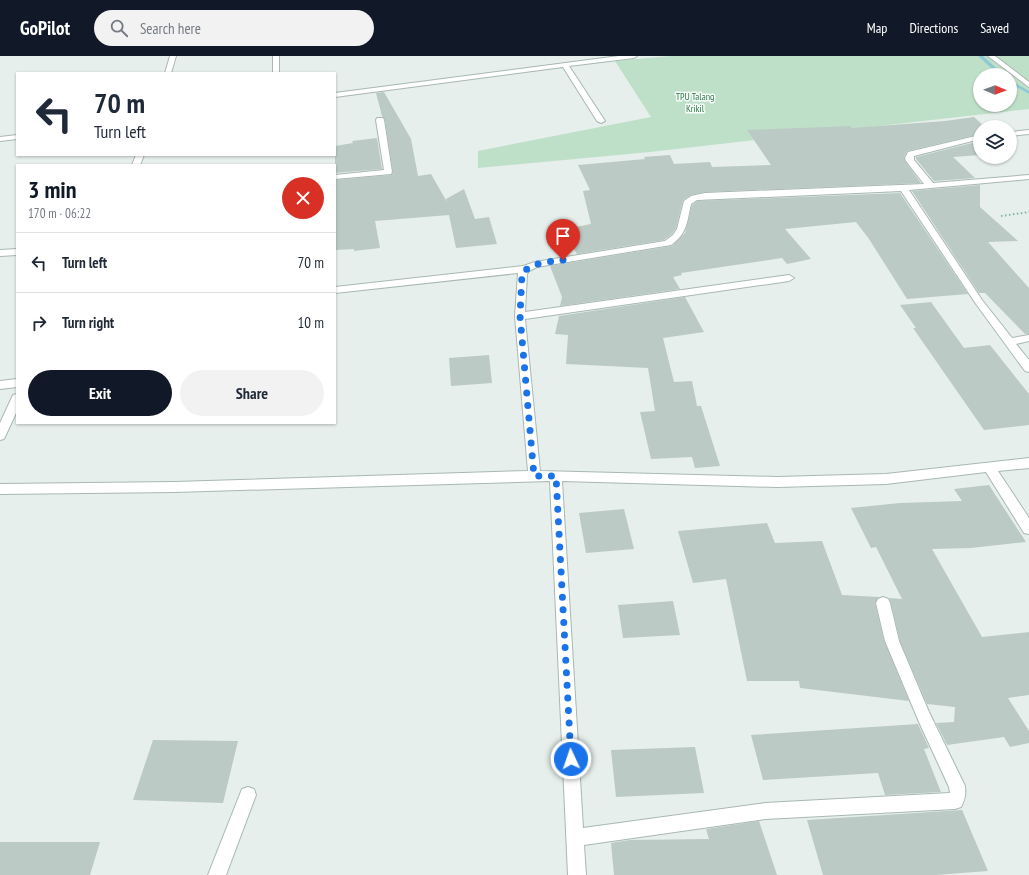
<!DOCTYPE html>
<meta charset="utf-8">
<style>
body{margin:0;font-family:"PT Sans Narrow",sans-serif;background:#f2f2f3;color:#1f2937;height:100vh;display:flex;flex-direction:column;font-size:15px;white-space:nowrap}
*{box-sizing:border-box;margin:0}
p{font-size:13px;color:#747a83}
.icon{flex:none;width:22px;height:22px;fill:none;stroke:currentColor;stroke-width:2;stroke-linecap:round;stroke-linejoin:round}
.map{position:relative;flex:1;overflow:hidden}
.sheet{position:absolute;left:16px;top:108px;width:320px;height:260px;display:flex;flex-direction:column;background:#fff;border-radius:0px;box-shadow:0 1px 3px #0004}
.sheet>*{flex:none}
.top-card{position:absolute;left:16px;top:16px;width:320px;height:84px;border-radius:0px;box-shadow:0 1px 3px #0004;background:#fff;color:#1f2937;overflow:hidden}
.needle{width:26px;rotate:91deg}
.buttons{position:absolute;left:973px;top:12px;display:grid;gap:8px}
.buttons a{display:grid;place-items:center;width:44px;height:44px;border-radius:50%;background:#fff;box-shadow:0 1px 3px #0004;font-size:20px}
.pin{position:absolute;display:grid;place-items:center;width:34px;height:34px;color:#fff;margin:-41px -17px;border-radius:50% 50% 50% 0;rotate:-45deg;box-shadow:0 0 4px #0007}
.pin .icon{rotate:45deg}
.me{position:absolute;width:44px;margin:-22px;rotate:357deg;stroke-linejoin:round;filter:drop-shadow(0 0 3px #0008)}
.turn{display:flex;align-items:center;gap:14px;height:84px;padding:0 12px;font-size:18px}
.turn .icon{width:52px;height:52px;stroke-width:2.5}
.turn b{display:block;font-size:28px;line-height:34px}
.round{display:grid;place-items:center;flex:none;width:42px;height:42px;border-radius:21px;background:#f2f2f3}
.headline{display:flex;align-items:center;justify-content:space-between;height:68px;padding:0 12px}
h1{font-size:24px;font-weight:600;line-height:30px;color:#111827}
.button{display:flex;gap:8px;margin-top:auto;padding:8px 12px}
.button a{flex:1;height:46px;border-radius:24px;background:#111827;color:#fff;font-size:16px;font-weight:600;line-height:46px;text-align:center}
.button a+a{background:#f2f2f3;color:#1f2937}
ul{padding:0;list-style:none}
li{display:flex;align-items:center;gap:12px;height:60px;padding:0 12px;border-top:1px solid #e0e1e3}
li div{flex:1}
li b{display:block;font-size:15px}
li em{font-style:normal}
header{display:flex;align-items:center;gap:24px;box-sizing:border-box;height:56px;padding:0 20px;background:#111827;color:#fff}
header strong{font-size:19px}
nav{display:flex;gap:22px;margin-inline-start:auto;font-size:14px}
.search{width:280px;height:36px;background:#f2f2f3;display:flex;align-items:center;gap:10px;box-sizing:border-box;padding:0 14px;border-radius:22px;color:#747a83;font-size:15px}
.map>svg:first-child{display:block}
.green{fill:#bfe0c8;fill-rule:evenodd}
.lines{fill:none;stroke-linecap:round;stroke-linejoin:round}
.stream{fill:#8ec9d4;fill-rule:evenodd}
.building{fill:#bbcac4}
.minor-casing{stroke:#a8b8b2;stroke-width:2}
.tertiary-casing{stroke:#a8b8b2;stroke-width:2}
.path{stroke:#86b3a5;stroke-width:2;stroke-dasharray:1.5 2.5;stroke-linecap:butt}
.minor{fill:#fff;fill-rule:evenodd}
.tertiary{fill:#fff;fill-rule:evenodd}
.route{stroke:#1a73e8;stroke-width:7;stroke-dasharray:0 12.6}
.labels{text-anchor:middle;stroke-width:3;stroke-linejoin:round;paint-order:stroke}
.far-park-label{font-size:10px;fill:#2d7a4b;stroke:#f7fbf9}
</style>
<header>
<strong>GoPilot</strong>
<div class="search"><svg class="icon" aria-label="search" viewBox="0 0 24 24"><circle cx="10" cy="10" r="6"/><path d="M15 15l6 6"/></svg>Search here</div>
<nav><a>Map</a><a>Directions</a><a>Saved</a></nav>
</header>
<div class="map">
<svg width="1029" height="819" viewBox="0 0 1029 819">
<rect width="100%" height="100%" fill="#e6efeb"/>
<path class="green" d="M 670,0 L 1029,0 L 1029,53 L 650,96 L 478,112 L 478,95 L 651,61 L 615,5 ZM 980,19 L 1010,19 L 1010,49 L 980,49 Z"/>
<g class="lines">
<path class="stream" d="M 978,0 L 983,0 L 1004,19 L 999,19 Z
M 1010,24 L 1029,35 L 1029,38 L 1010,27 Z"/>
</g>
<path class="building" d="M 384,36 L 411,83 L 418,120 L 431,118 L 447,146 L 446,143 L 464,133 L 475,163 L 489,161 L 497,188 L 456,192 L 449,159 L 375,165 L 380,192 L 354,195 L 354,193 L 335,194 L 335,124 L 391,119 L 393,117 L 385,64 L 382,60 L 376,37 Z
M 974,61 L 985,71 L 980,71 L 980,78 L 907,95 L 904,101 L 905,105 L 921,127 L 705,136 L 691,139 L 683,144 L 676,172 L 672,178 L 664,184 L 577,198 L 561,174 L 591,168 L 583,135 L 590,134 L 578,109 L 645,103 L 644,101 L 670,99 L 674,108 L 710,106 L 712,111 L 771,109 L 747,74 L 850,70 L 852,72 L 945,65 Z
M 377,82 L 382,113 L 335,117 L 335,90 L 353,87 L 352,85 Z
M 980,85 L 980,99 L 953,101 L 975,122 L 934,125 L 916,103 L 916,101 Z
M 980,129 L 980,151 L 1018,185 L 988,186 L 1029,232 L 1029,278 L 1025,278 L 985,237 L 979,237 L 912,135 Z
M 900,137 L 968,238 L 907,243 L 869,183 L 856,166 L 785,173 L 811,203 L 787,208 L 782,202 L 681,217 L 682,219 L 673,221 L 680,233 L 560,250 L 562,241 L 550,210 L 672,190 L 685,177 L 692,149 L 697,145 Z
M 685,241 L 704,276 L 663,282 L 674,326 L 692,325 L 697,350 L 701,350 L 720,410 L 695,412 L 692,401 L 651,403 L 640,356 L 655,355 L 648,312 L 566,308 L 568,279 L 555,278 L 559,260 Z
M 931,246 L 964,292 L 990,289 L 1029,338 L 1029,369 L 984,374 L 913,272 L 916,272 L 900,249 Z
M 489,299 L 492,327 L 451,330 L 449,302 Z
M 989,429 L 1026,486 L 971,492 L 932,493 L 982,581 L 1029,576 L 1029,639 L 1008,642 L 1029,675 L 1029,687 L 1010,691 L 1004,681 L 947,689 L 936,667 L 954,666 L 955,651 L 927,648 L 900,585 L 891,547 L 889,542 L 902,543 L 876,491 L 871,492 L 851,452 L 900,447 L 962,445 L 954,433 Z
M 624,453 L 634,493 L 586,497 L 579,457 Z
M 767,467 L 775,487 L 822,485 L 842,539 L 879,541 L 875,547 L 884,585 L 909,645 L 800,632 L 799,625 L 747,625 L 726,523 L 693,527 L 678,475 Z
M 673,545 L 680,579 L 623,582 L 618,549 Z
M 918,668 L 929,692 L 924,693 L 941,736 L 885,739 L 878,717 L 763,724 L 751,679 Z
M 153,684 L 238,685 L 223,747 L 133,744 Z
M 695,691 L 704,737 L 616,741 L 611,694 Z
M 962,754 L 988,815 L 936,819 L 823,819 L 807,764 Z
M 759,765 L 777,819 L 614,819 L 611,787 L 630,784 L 709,783 L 706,773 Z
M 0,786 L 100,786 L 90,819 L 0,819 Z"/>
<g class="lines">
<g class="minor-casing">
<path id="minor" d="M 170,0 L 176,0 L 171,17 L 165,17 Z
M 273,0 L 279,0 L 279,17 L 273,17 Z
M 619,0 L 637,0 L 634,2 L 569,10 L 605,65 L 601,67 L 597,65 L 563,11 L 335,41 L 335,37 Z
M 988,0 L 995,0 L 1029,26 L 1029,31 Z
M 377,62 L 383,62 L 384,64 L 392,116 L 391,118 L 335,123 L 335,119 L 384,114 L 376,64 Z
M 1029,74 L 1029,78 L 1010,80 L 1010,76 Z
M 980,79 L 980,83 L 914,100 L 914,104 L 933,127 L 1029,119 L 1029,123 L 909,134 L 982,244 L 1012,282 L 1029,279 L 1029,285 L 1016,288 L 1029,304 L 1029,316 L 1025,315 L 976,248 L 901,135 L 697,144 L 691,148 C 687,166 687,178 671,189 L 537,211 L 529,215 L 527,218 L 525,256 L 789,219 L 794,222 L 789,225 L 525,263 L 540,415 L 777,421 L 886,418 L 1029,402 L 1029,412 L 998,415 L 1029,462 L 1029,478 L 1024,477 L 986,416 L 886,428 L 777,431 L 562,425 L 583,772 L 765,747 L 950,737 L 949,731 L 919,666 L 885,585 L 876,547 L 878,543 L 883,541 L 888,543 L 890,547 L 899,585 L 929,656 L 965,730 C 966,739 965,743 961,751 L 955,753 L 765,763 L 584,789 L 586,819 L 568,819 L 550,425 L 175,436 L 0,438 L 0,428 L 175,426 L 528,415 L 515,260 L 518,217 L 335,237 L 335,231 L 523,210 L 535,206 L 665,185 L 673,179 L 677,173 L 684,145 L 691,140 L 705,137 L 924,128 L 906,105 L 905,102 L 908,96 Z
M 17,193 L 17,199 L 0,200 L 0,194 Z
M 17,323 L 17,331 L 0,333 L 0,325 Z
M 248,731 L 254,733 L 256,739 L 226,819 L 208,819 L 242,733 Z"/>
</g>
<g class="tertiary-casing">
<path id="tertiary" d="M 17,79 L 17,83 L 0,85 L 0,81 Z
M 136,99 L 144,99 L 140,109 L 132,109 Z
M 17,338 L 17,355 L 4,383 L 0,384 L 0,367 L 13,339 Z"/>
</g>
<path class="path" d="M 1001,160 L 1029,156"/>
<use href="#minor" class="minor"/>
<use href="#tertiary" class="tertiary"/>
</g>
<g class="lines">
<path class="route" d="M 563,204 C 551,206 530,206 522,218 L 520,260 L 534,420 L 556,420 L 571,703"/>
</g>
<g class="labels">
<g class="far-park-label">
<text x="695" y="44">TPU Talang<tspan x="695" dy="12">Krikil</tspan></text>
</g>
</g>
</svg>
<div class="buttons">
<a><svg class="needle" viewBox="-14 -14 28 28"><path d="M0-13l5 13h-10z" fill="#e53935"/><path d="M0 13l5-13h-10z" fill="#747a83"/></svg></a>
<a><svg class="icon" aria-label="layers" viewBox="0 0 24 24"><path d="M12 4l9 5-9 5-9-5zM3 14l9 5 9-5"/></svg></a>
</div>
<div class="pin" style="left:563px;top:204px;background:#d93025"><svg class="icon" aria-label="arrive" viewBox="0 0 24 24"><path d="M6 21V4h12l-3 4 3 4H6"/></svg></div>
<svg class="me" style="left:571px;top:703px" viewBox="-20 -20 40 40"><circle r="17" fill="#1a73e8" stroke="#fff" stroke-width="3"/><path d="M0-11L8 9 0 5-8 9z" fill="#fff"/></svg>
<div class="top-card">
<div class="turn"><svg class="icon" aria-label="left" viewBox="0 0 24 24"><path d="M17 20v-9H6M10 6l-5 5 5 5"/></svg><div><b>70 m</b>Turn left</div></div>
</div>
<section class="sheet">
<div class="headline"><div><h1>3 min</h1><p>170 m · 06:22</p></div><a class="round" style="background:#d93025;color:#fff"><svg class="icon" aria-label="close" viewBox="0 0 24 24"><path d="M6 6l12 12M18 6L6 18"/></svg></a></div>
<ul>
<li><svg class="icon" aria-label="left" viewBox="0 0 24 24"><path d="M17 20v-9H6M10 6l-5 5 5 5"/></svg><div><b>Turn left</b></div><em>70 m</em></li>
<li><svg class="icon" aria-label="right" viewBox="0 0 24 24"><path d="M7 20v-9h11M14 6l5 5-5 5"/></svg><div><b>Turn right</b></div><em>10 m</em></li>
</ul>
<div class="button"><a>Exit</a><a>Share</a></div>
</section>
</div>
